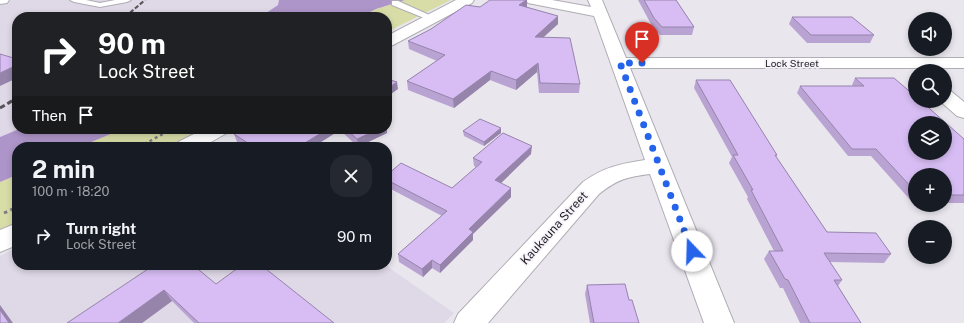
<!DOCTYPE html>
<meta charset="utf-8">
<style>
body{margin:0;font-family:"Public Sans",sans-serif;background:#242831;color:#f1f3f6;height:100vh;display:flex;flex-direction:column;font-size:15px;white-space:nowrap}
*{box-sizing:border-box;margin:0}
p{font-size:13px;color:#9ea1a6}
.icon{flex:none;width:22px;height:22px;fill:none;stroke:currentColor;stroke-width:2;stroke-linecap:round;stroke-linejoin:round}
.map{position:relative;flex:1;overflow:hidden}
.details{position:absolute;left:12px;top:142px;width:380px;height:128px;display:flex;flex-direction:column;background:#171b24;border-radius:16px;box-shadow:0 2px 6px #0003}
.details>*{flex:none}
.guide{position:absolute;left:12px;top:12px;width:380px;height:122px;border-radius:16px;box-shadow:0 2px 6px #0003;background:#202124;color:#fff;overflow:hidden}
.tools{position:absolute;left:908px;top:12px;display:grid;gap:8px}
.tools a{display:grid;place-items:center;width:44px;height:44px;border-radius:50%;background:#171b24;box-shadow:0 2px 6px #0003;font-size:20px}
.pin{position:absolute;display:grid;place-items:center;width:34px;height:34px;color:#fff;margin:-41px -17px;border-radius:50% 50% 50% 0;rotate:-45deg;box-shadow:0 0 4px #0007}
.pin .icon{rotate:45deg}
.me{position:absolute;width:44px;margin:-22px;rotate:339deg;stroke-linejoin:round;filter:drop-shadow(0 0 3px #0008)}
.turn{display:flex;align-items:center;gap:14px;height:84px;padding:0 20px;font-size:18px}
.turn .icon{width:52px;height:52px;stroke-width:2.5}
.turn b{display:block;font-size:28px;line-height:34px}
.then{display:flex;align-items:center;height:38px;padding:0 20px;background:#0003;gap:8px;font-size:15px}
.round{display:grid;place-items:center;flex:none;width:42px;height:42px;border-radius:16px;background:#242831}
.headline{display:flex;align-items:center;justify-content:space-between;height:68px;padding:0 20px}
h1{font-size:24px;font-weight:700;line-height:30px}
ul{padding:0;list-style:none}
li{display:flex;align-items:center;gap:12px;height:52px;padding:0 20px}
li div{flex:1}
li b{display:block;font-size:15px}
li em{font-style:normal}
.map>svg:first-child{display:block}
.built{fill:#dfd8e7}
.green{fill:#d8dda8}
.water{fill:#ae95c9}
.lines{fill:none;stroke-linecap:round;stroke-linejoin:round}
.service-casing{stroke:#b0adb4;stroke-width:2}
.minor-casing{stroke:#b0adb4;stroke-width:2}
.path-far1{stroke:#7f7d82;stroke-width:2.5;stroke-dasharray:3 3;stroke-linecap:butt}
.path{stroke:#7f7d82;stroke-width:3;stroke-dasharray:3.5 3.5;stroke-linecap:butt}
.service{fill:#fff;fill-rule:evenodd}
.minor{fill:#fff;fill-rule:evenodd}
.rail-far1{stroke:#555357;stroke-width:2;stroke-dasharray:4.5 2;stroke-linecap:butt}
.rail{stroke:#555357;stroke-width:3;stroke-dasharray:5.5 3;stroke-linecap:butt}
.wall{fill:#b9a3d2}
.shaded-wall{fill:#9684ab}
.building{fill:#d7bdf4;stroke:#9684ab;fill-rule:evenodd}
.route{stroke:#2563eb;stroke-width:7;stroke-dasharray:0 12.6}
.labels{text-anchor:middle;stroke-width:3.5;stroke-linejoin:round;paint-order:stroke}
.far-street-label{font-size:10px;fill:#211f22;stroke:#f7f3fb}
.street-label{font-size:12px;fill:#211f22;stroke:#f7f3fb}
</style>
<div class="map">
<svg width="964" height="323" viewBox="0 0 964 323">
<rect width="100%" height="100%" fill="#e9e6ee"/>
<path class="built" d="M 12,0 L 279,0 L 278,5 L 260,17 L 17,17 L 17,129 L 19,129 L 0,137 L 0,4 Z
M 17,247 L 17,265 L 385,265 L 454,313 L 444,323 L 0,323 L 0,256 Z"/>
<path class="green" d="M 405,0 L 451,0 L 387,32 L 387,17 L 360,17 L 376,9 Z
M 123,129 L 201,129 L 166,147 L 79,147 Z
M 17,175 L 17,224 L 0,232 L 0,182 Z"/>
<path class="water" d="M 279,0 L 405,0 L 376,9 L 360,17 L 260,17 L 278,5 Z
M 19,129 L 123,129 L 79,147 L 17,147 L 17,175 L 0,182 L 0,137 Z"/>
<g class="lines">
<g class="service-casing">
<path id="service" d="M 70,0 L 86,0 L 100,3 L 115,0 L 131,0 L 127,2 L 100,7 L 74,2 Z
M 392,1 L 398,1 L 436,18 L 432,20 L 429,20 L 392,5 Z"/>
</g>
<g class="minor-casing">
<path id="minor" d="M 0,0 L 9,0 L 7,3 L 0,4 Z
M 456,0 L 474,0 L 472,3 L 393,45 L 387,47 L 387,36 Z
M 526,0 L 552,0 L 591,7 L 588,0 L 602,0 L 626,58 L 964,58 L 964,68 L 630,68 L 734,323 L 704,323 L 650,174 C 627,177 618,179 599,194 L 488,323 L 454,323 L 458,314 L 583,182 C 604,167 620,164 645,160 L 594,16 L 533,4 L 528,3 Z
M 945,90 L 952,92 L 964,102 L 964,118 L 957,116 L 940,101 L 945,101 Z
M 204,129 L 230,129 L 227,133 L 202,147 L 175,147 L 178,142 Z
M 17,223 L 17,245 L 0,252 L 0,230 Z"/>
</g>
<path class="path-far1" d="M 139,147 L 172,129"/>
<path class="path" d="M 4,213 L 17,207"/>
<use href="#service" class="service"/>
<use href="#minor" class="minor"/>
<path class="rail-far1" d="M 125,17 L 145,0"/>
<path class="rail" d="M 0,108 L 17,98"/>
</g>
<path class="wall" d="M 638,0 L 676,0 L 694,27 L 692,35 L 660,35 L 652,26 Z
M 480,7 L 527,7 L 558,24 L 543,37 L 580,84 L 579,93 L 539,93 L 537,72 L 516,90 L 490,80 L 454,108 L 408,90 L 407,81 L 437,61 L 409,49 L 408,41 Z
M 792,17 L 874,35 L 870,43 L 807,43 L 789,24 Z
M 855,78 L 964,139 L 964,203 L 945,203 L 945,175 L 915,175 L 915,203 L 913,203 L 871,156 L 848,156 L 797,93 L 800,86 L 853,86 L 852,85 Z
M 696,80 L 777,155 L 776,157 L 827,232 L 891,254 L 884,263 L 830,262 L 842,280 L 838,286 L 861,323 L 800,323 L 783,288 L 780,288 L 764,259 L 769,251 L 774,251 L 747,199 L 748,197 L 729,163 L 732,157 L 694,88 Z
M 501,128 L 501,133 L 484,146 L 464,136 L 463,131 Z
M 244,129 L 387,129 L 387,133 L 358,147 L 340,130 L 313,147 L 244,147 L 237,142 L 234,134 Z
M 531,154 L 500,183 L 511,197 L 473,234 L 473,240 L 440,273 L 432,268 L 423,277 L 399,262 L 398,254 L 442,216 L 387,187 L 387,175 L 452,188 L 476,167 L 474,166 L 473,158 Z
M 154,265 L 216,284 L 334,323 L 194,323 L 172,301 L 142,323 Z
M 587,285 L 629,300 L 639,323 L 590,323 L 585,294 Z"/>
<path class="shaded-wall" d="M 526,0 L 527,0 L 527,7 L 519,13 L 519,5 Z
M 558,16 L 558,24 L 534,46 L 535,37 Z
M 538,63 L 537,72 L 516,90 L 516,80 Z
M 17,65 L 17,78 L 0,86 L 0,73 Z
M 491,71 L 490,80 L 454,108 L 453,99 Z
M 397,82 L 398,89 L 387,97 L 387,89 Z
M 501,128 L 501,133 L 484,146 L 484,142 Z
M 328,129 L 340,129 L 340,130 L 313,147 L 298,147 Z
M 379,129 L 387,129 L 387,133 L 358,147 L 357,139 Z
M 532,146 L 531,154 L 495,189 L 495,180 Z
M 511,188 L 511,197 L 473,234 L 473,240 L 440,273 L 440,265 L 469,229 Z
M 432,260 L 432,268 L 423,277 L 422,269 Z
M 164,290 L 172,301 L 142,323 L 118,323 Z
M 0,305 L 13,323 L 9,323 L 0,310 Z"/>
<path class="building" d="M 490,0 L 526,0 L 519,5 L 558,16 L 535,37 L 570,38 L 580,84 L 540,83 L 538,63 L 516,80 L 491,71 L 453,99 L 407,81 L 445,55 L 408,41 L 431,29 L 466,5 L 480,7 Z
M 644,0 L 676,0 L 694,27 L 662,27 L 654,18 Z
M 792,17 L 852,17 L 874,35 L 811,35 Z
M 0,54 L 17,59 L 17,65 L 0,73 Z
M 855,78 L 894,78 L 915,96 L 915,101 L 921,101 L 964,139 L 964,195 L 945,195 L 945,175 L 915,175 L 915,191 L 876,149 L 852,149 L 800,86 L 864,86 ZM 915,123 L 945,123 L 945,153 L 915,153 Z
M 387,79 L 397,82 L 387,89 Z
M 696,80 L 730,80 L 777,155 L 775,155 L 827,232 L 876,233 L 891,254 L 824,253 L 842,280 L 834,280 L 861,323 L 810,323 L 788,280 L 785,279 L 769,251 L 783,251 L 751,190 L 753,190 L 733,155 L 738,155 Z
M 480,119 L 501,128 L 484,142 L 463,131 Z
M 244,129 L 328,129 L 298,147 L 254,147 L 234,134 Z
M 346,129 L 379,129 L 357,139 Z
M 503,133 L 532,146 L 495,180 L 511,188 L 469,229 L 473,232 L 440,265 L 432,260 L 422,269 L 398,254 L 447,211 L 387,180 L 387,175 L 401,163 L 452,188 L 482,162 L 473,158 Z
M 154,265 L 193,265 L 216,284 L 242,265 L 261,265 L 334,323 L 199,323 L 164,290 L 118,323 L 67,323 Z
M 625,284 L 629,300 L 632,300 L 639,323 L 594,323 L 587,285 Z
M 0,310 L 9,323 L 0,323 Z"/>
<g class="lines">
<path class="route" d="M 642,63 L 620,63 L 692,251"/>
</g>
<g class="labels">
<g class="far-street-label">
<text x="792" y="67">Lock Street</text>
</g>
<g class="street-label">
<text transform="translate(554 228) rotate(-48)" y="4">Kaukauna Street</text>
</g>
</g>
</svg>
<div class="tools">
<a><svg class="icon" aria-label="sound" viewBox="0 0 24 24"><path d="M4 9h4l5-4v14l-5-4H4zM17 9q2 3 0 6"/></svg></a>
<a><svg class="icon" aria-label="search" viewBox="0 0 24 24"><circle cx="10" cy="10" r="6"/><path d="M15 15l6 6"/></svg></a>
<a><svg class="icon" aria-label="layers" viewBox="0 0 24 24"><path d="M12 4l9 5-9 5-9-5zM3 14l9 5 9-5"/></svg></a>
<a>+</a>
<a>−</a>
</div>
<div class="pin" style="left:642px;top:63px;background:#d93025"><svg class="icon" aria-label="arrive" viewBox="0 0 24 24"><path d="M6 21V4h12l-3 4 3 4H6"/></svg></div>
<svg class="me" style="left:692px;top:251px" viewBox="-20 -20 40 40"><circle r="19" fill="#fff"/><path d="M0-13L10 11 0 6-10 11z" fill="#2563eb"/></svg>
<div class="guide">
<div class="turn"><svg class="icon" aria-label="right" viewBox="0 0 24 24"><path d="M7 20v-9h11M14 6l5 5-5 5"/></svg><div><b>90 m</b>Lock Street</div></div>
<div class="then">Then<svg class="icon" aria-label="arrive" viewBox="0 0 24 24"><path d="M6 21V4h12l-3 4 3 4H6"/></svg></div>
</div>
<section class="details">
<div class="headline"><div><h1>2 min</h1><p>100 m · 18:20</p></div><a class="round"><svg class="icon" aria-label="close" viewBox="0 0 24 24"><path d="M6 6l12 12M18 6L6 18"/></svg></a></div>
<ul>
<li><svg class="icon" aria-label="right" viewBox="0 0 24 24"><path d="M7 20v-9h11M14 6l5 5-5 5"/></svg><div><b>Turn right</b><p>Lock Street</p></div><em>90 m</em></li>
</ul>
</section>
</div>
